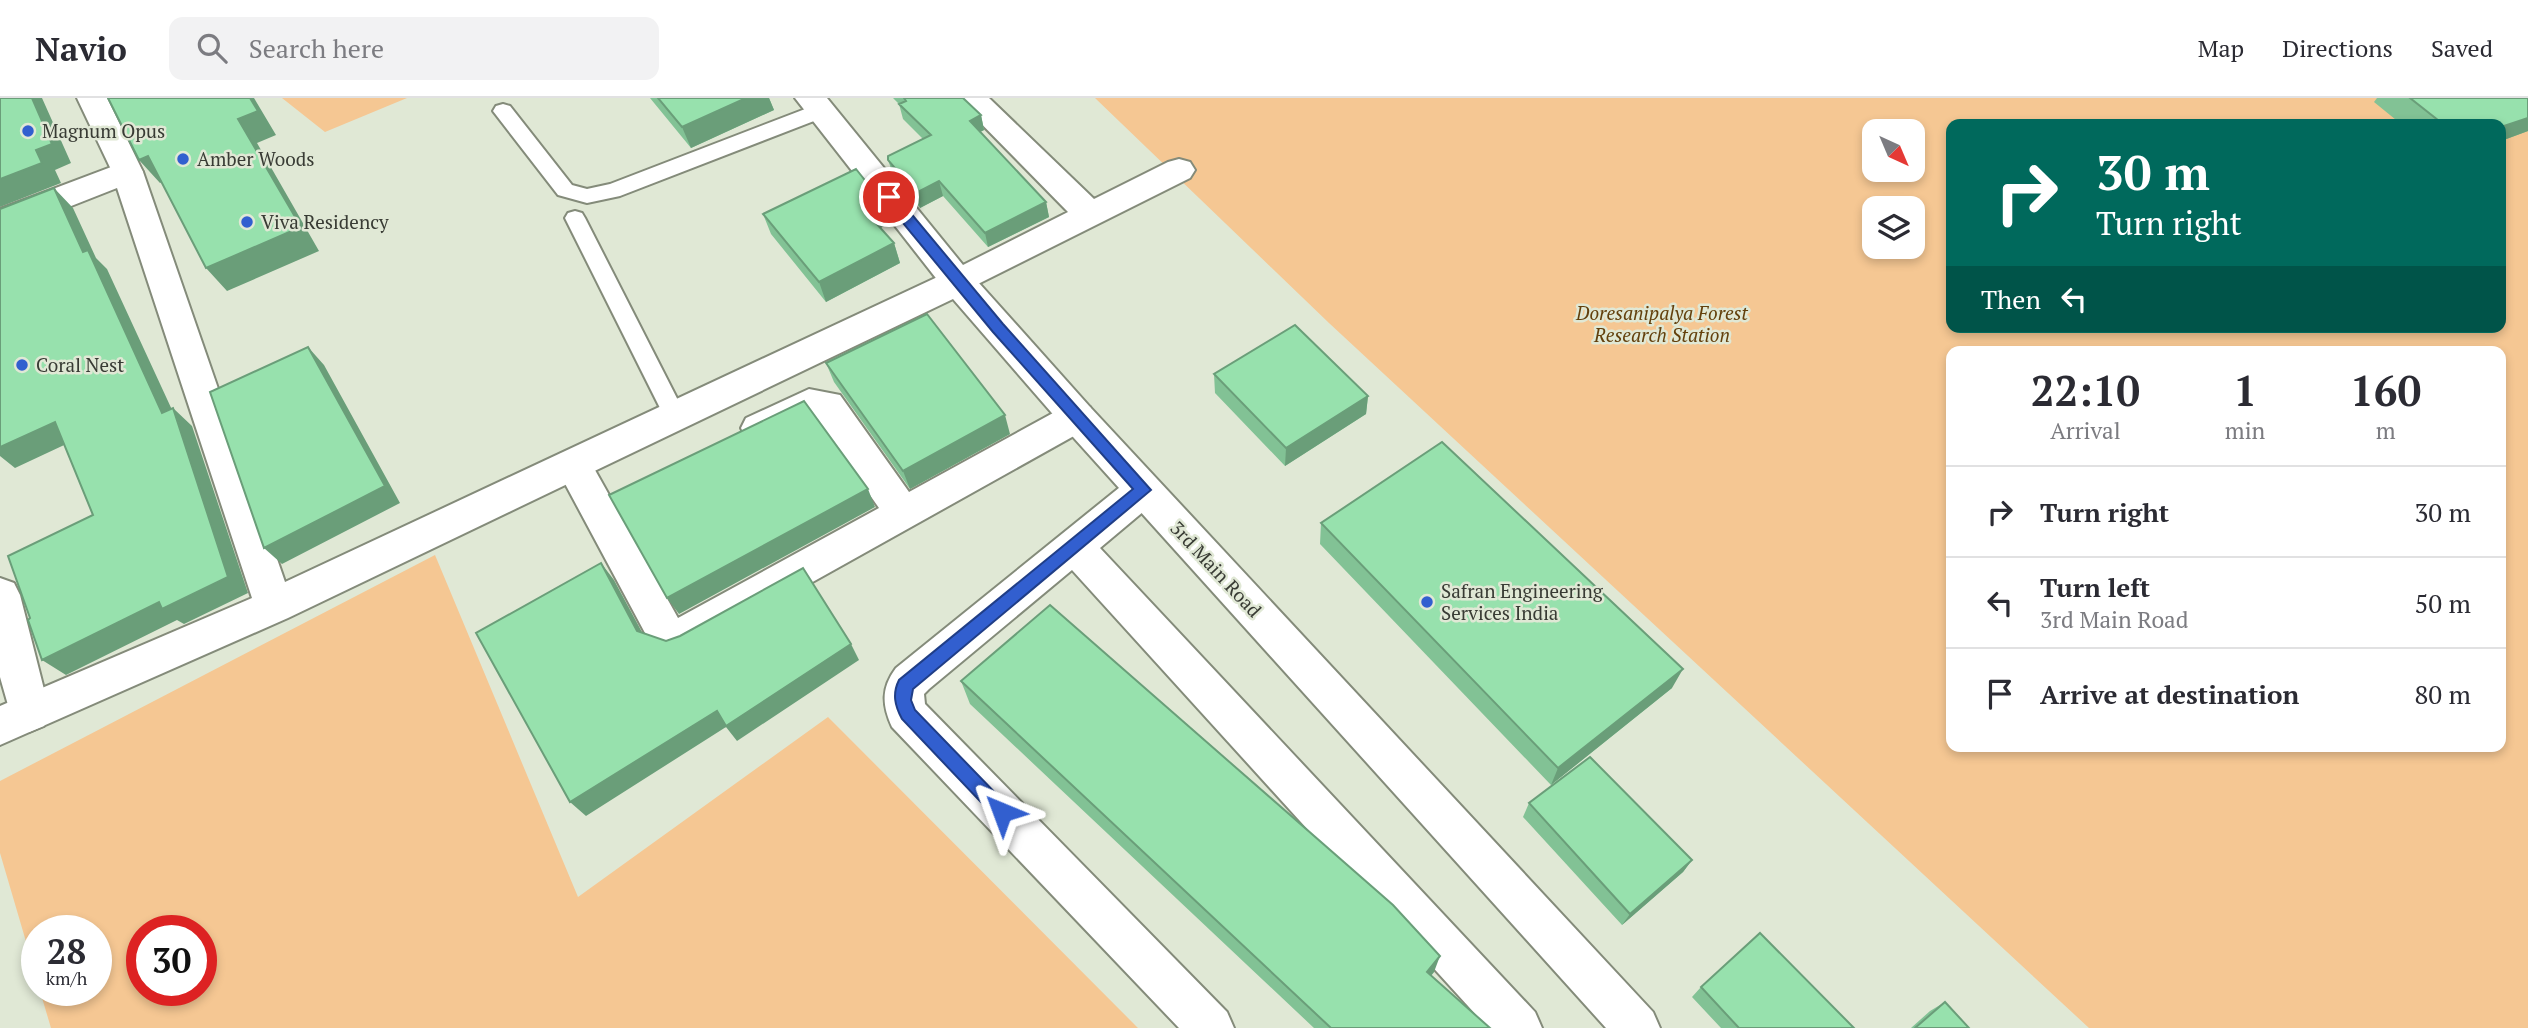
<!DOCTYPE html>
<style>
body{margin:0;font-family:"PT Serif",serif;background:#f2f2f3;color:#2b2b33;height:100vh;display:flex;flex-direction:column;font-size:26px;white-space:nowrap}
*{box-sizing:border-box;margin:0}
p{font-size:23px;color:#7c7c81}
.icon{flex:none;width:38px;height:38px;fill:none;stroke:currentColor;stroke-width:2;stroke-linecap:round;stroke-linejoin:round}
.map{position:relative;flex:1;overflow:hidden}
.panel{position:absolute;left:1946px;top:248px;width:560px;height:406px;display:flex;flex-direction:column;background:#fff;border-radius:14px;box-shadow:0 4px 10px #0003}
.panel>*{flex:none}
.top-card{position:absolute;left:1946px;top:21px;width:560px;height:214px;border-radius:14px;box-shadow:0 4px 10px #0003;background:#00695c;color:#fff;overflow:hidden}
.needle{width:46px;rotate:136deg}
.controls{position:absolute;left:1862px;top:21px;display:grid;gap:14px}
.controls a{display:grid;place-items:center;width:63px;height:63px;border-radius:14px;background:#fff;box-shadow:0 4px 10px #0003;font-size:35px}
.speed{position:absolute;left:21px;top:817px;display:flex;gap:14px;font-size:35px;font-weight:700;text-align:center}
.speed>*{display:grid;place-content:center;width:91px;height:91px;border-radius:50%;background:#fff;box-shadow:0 4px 10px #0003;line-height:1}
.speed small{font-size:18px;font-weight:400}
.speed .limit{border:10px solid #d22;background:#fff;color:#111}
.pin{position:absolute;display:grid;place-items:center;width:60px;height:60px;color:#fff;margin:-30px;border:4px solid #fff;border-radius:50%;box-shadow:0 2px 7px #0007}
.me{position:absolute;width:77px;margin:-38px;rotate:316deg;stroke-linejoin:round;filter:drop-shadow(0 0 5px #0008)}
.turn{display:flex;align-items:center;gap:24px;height:147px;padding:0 35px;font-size:32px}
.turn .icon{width:91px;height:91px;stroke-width:2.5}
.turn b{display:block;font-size:49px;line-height:60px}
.then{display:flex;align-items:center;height:66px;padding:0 35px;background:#0003;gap:14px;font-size:26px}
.eta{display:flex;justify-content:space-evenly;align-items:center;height:119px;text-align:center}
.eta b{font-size:42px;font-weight:800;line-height:49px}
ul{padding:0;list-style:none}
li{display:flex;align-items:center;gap:21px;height:91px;padding:0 35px;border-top:2px solid #e1e1e2}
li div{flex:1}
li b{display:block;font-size:26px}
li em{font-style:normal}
header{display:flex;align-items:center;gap:42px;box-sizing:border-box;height:98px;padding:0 35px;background:#fff;border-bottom:2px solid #e1e1e2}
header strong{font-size:33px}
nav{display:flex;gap:38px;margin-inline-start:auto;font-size:24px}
.search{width:490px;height:63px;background:#f2f2f3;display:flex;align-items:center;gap:18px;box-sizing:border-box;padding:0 24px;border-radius:14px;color:#7c7c81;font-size:26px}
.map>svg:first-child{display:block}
.green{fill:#f5c793;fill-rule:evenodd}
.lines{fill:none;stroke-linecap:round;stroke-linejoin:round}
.lane-casing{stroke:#848b7a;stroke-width:4}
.street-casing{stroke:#848b7a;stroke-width:4}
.secondary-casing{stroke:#848b7a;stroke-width:4}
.lane{fill:#fff;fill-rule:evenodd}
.street{fill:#fff;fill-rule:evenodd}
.secondary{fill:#fff;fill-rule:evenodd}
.wall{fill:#82c295}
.shaded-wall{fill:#6a9e79}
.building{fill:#97e1ad;stroke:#6a9e79;stroke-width:2}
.route{fill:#325fcf;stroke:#203e87;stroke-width:2}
.poi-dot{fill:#325fcf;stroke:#e0e8d5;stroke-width:2.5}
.labels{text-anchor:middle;stroke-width:5;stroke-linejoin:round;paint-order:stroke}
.poi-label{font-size:19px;fill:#383b34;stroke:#e0e8d5;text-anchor:start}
.park-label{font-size:19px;font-style:italic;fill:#63400c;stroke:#e0e8d5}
.street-label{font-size:19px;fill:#383b34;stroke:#e0e8d5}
</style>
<header>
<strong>Navio</strong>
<div class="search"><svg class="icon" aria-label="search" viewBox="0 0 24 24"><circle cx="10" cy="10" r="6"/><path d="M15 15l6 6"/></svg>Search here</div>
<nav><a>Map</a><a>Directions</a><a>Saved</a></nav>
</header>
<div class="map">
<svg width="2528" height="930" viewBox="0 0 2528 930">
<rect width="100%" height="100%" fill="#e0e8d5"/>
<path class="green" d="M 282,0 L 407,0 L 325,34 Z
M 1095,0 L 2528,0 L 2528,930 L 2089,930 L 1329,225 ZM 1951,26 L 2501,26 L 2501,229 L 1951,229 ZM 1874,33 L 1913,33 L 1913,72 L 1874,72 ZM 1874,110 L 1913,110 L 1913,149 L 1874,149 ZM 1951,254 L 2501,254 L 2501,649 L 1951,649 Z
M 435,457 L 578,799 L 828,619 L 1138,930 L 51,930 L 40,893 L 96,892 L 96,833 L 37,833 L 37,881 L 0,755 L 0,683 ZM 201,833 L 201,892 L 142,892 L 142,833 Z"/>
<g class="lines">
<g class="lane-casing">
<path id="lane" d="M 503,6 L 510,8 L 572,87 L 587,91 L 610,86 L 813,8 L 827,8 L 830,13 L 827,18 L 620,98 L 587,105 L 558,97 L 493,13 L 496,8 Z
M 575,113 L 582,115 L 585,120 L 686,318 L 683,324 L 675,327 L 667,324 L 565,120 L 568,115 Z"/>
</g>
<g class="street-casing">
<path id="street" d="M 77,0 L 107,0 L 143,74 L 138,82 L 127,85 L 116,82 Z
M 795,0 L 827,0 L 963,167 L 1068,114 L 956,0 L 989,0 L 1094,101 L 1168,64 L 1179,61 L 1190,64 L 1195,72 L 1190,80 L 958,196 L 946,193 Z
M 809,291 L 840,297 L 909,394 L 1064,309 L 1077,305 L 1090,309 L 1095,319 L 1090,329 L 691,552 L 677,557 L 652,548 L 555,367 L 560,356 L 573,352 L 586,356 L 678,520 L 879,410 L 816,320 L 759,344 L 746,340 L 741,330 L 746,320 Z
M 1143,377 L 1156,381 L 1162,392 L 1156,403 L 1100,450 L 1535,914 L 1542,930 L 1488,930 L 1072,472 L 929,591 L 924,596 L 925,606 L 1227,914 L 1234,930 L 1179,930 L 892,629 C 882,607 881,590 896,570 L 1130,381 Z
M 0,480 L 14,485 L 20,497 L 50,615 L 44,628 L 29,634 L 14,628 L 0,579 Z"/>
</g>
<g class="secondary-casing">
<path id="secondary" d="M 127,63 L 138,66 L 143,74 L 285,484 L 946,175 L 958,172 L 970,175 L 1090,309 L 1653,914 L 1660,930 L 1606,930 L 1064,329 L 953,201 L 288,520 L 0,647 L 0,608 L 252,500 L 117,90 L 0,136 L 0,111 Z"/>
</g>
<use href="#lane" class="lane"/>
<use href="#street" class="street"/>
<use href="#secondary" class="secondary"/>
</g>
<path class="wall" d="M 650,0 L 769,0 L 774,12 L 691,50 Z
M 893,0 L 963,0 L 981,17 L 984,32 L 980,34 L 1046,104 L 1049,119 L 988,149 L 943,98 L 920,110 L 893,76 L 888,62 L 923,41 L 903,21 L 899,6 Z
M 2377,0 L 2528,0 L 2528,33 L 2501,43 L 2501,26 L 2401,26 L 2374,4 Z
M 763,116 L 890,125 L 880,130 L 894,145 L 900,165 L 826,204 L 771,136 Z
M 826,265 L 1010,336 L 910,391 L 834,284 Z
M 1214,276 L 1368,298 L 1366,316 L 1285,368 L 1215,295 Z
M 1321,425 L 1672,590 L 1551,687 L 1320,446 Z
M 961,583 L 1434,874 L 1431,878 L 1490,930 L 1314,930 L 970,606 Z
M 1529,705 L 1692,762 L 1683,774 L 1622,827 L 1523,719 Z
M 1701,889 L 1854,930 L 1721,930 L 1692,899 Z
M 1945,904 L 1969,930 L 1911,930 L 1930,913 Z"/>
<path class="shaded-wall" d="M 32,0 L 42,0 L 71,65 L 55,72 L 61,85 L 0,109 L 0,81 L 36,52 Z
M 250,0 L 254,0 L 276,37 L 257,45 L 319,153 L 227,193 L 206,170 L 238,21 Z
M 746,0 L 769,0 L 774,12 L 691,50 L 682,29 Z
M 981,17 L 984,32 L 974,37 L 970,23 Z
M 2528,20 L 2528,33 L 2501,43 L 2501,29 Z
M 148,58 L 169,81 L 160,85 L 139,62 Z
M 939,83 L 943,98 L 920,110 L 916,95 Z
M 54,90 L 73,110 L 96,160 L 107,171 L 179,327 L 173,310 L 192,328 L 248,495 L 184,526 L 177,522 L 66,577 L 42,562 L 162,315 L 83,154 Z
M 1046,104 L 1049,119 L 988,149 L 985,135 Z
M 883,105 L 890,125 L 873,134 L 866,114 Z
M 894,145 L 900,165 L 826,204 L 819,184 Z
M 308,249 L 324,267 L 400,405 L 282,466 L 264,450 Z
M 1368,298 L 1366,316 L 1285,368 L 1286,350 Z
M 1005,317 L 1010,336 L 910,391 L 903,373 Z
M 55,324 L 77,341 L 15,370 L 0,358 L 0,349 Z
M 868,391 L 875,409 L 679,516 L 667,500 Z
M 601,465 L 614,482 L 650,549 L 637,533 Z
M 851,546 L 859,562 L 737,643 L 726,629 L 586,718 L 570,704 L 717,613 Z
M 1683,571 L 1672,590 L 1551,687 L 1558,670 Z
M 1692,762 L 1683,774 L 1622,827 L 1630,816 Z
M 1440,858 L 1434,874 L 1421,889 L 1427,874 Z"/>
<path class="building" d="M 0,0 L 32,0 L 52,46 L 36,52 L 42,65 L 0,81 Z
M 108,0 L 250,0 L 258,13 L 238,21 L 301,129 L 206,170 L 148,58 L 139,62 Z
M 658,0 L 746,0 L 682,29 Z
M 904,0 L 963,0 L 981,17 L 970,23 L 1046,104 L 985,135 L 939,83 L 916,95 L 888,62 L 888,58 L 931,37 L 899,6 L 906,3 Z
M 2410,0 L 2528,0 L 2528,20 L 2501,29 L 2501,26 L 2443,26 Z
M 856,71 L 883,105 L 866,114 L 894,145 L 819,184 L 763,116 Z
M 54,90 L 83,154 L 88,152 L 162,315 L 173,310 L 228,479 L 162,511 L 159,504 L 42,562 L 28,522 L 30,520 L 8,458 L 93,417 L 55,324 L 0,349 L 0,111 Z
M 927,216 L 1005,317 L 903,373 L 826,265 Z
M 1295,227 L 1368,298 L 1286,350 L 1214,276 Z
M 308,249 L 385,388 L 264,450 L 210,294 Z
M 804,303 L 868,391 L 667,500 L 609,397 Z
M 1442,344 L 1683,571 L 1558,670 L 1321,425 Z
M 601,465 L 637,533 L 666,543 L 680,538 L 803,470 L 851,546 L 726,628 L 717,613 L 570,704 L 476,535 Z
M 1050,507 L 1393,807 L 1440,858 L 1427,874 L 1490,930 L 1331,930 L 961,583 Z
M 1590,659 L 1692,762 L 1630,816 L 1529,705 Z
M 1760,835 L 1854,930 L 1739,930 L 1701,889 Z
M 1945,904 L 1969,930 L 1915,930 Z"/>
<path class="route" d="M 889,94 L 894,95 L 1003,226 L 1151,392 L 913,591 L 911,602 L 915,612 L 1008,708 L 1011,714 L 1008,720 L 1002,723 L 996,720 L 902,621 C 895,608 892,596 899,582 L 1133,391 L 993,234 L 884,102 L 884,95 Z"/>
<g class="poi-dot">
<circle cx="28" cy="33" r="7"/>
<circle cx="183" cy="61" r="7"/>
<circle cx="247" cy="124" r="7"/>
<circle cx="22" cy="267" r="7"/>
<circle cx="1427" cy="504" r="7"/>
</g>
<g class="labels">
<g class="poi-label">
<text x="42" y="40">Magnum Opus</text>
<text x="197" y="68">Amber Woods</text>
<text x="261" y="131">Viva Residency</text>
<text x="36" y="274">Coral Nest</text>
<text x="1441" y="500">Safran Engineering<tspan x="1441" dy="22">Services India</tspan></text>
</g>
<g class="park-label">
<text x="1662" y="222">Doresanipalya Forest<tspan x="1662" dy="22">Research Station</tspan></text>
</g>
<g class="street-label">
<text transform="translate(1216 471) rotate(47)" y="7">3rd Main Road</text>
</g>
</g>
</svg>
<div class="controls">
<a><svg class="needle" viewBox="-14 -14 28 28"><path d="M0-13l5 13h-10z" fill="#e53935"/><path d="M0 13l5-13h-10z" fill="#7c7c81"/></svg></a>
<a><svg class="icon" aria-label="layers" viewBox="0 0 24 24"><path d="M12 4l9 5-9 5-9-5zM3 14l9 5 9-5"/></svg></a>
</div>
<div class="speed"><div>28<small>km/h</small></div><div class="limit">30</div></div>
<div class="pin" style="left:889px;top:99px;background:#d93025"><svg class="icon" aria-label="arrive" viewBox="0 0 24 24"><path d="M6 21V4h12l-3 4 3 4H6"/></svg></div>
<svg class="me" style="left:1002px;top:714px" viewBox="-20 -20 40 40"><path d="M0-17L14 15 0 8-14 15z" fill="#325fcf" stroke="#fff" stroke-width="4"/></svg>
<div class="top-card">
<div class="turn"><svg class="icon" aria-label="right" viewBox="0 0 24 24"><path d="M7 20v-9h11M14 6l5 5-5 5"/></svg><div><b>30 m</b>Turn right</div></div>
<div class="then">Then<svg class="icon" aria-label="left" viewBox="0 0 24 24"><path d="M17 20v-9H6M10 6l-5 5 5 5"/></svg></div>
</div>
<section class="panel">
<div class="eta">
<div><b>22:10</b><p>Arrival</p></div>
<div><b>1</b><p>min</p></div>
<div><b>160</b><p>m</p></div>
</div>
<ul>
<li><svg class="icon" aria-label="right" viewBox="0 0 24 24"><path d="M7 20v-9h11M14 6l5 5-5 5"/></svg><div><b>Turn right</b></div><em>30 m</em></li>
<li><svg class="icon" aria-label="left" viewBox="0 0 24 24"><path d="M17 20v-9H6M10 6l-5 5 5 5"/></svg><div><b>Turn left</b><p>3rd Main Road</p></div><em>50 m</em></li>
<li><svg class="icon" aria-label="arrive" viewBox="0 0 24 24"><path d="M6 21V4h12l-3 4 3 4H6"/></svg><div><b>Arrive at destination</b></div><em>80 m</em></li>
</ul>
</section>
</div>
